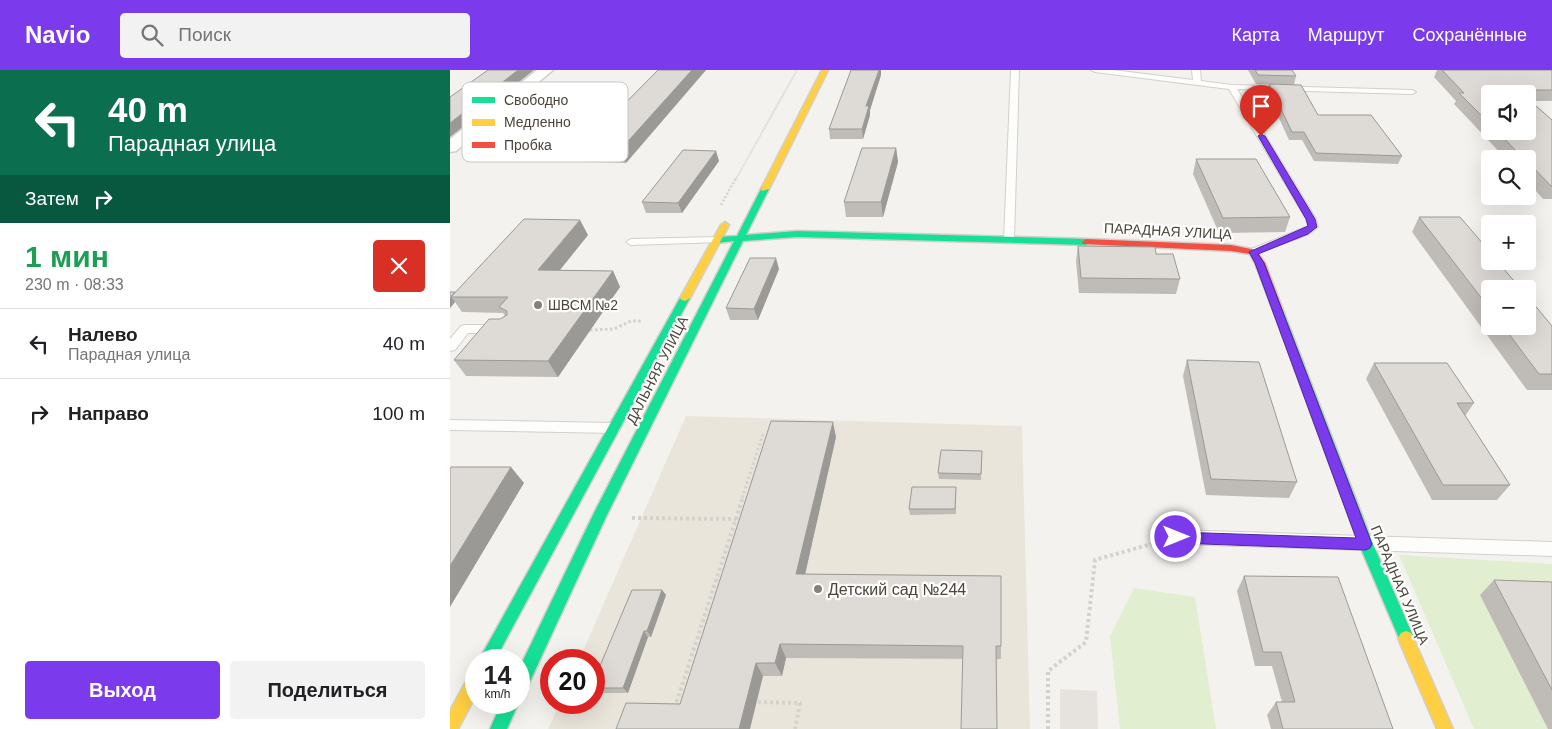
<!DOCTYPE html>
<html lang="ru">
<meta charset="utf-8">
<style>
body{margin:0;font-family:Helvetica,sans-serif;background:#f2f2f2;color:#202124;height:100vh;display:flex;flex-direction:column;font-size:19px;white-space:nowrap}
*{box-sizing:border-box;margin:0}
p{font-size:16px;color:#757577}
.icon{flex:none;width:28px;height:28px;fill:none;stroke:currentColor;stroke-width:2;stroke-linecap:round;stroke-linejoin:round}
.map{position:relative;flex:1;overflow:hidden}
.details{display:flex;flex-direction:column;background:#fff;width:450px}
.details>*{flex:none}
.guide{background:#0b6e4f;color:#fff;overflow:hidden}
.fabs{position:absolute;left:1031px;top:15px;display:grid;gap:10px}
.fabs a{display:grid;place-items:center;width:55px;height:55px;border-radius:5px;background:#fff;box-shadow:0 5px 20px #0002;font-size:25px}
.speed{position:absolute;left:15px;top:579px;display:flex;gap:10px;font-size:25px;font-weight:700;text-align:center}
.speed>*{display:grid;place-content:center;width:65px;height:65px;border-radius:50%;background:#fff;box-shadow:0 5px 20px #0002;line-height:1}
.speed small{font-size:12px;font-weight:400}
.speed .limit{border:8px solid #d22;background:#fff;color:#111}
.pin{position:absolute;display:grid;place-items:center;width:42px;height:42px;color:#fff;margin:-51px -21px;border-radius:50% 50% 50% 0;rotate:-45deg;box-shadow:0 0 5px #0007}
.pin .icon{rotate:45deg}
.me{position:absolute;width:55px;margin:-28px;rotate:90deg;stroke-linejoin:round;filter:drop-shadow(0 0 4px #0008)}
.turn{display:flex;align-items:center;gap:18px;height:105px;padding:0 25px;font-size:22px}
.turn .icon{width:65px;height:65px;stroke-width:2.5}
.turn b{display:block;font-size:35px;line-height:42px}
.then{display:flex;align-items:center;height:48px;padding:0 25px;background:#0003;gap:10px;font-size:19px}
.round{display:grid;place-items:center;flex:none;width:52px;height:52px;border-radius:5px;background:#f2f2f2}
.head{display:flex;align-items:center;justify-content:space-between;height:85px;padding:0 25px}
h1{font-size:30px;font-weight:800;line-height:38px;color:#1e9e55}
.primary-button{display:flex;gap:10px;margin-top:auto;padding:10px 25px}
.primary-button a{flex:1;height:58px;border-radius:5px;background:#7c3aed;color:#fff;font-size:20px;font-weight:800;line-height:58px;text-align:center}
.primary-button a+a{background:#f2f2f2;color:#202124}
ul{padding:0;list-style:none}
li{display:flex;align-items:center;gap:15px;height:70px;padding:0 25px;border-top:1px solid #e0e0e0}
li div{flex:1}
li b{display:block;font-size:19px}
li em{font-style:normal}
header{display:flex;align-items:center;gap:30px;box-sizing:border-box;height:70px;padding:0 25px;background:#7c3aed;color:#fff}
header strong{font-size:24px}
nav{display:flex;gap:28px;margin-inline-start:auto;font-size:18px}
.search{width:350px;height:45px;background:#f2f2f2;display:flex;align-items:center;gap:12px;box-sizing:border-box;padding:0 18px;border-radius:5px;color:#757577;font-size:19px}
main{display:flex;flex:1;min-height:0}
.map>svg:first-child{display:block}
.industrial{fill:#e6e2de}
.education{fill:#eae5da}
.green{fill:#e1eecf}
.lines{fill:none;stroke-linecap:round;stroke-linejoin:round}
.lane-casing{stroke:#d2d0cb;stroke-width:2}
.street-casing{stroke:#d2d0cb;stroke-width:3}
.fast-casing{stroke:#d3cfc5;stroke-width:3}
.slow-casing{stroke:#d3cfc5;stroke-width:3}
.jam-casing{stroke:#d3cfc5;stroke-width:3}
.path-far3{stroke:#d3d2cc;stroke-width:2;stroke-dasharray:1 1;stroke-linecap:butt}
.path-far2{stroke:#d3d2cc;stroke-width:2.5;stroke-dasharray:2 2;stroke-linecap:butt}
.path-far1{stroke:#d3d2cc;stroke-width:3;stroke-dasharray:2.5 2.5;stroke-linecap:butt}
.path{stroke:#d3d2cc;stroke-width:4;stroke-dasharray:3 3;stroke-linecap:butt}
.lane{fill:#fdfdfc;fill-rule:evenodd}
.street{fill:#fdfdfc;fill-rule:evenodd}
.fast{fill:#16e098;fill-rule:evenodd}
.slow{fill:#ffcf43;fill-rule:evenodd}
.jam{fill:#f24e42;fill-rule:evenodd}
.wall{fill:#bfbcb8;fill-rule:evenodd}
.shaded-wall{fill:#9b9996}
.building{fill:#dedbd6;stroke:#9b9996}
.route{fill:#7c3aed;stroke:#51269a}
.poi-dot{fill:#868178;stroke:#fff;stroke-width:2}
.labels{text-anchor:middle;stroke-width:4.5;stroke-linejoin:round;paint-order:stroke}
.street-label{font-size:14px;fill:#4b4439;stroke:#fff}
.poi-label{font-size:14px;fill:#4b4439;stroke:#fff;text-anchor:start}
.near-poi-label{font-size:16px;fill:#4b4439;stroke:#fff;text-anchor:start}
.key{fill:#fff;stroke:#c9c7c4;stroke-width:1}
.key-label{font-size:14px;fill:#4b4439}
</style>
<header>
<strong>Navio</strong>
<div class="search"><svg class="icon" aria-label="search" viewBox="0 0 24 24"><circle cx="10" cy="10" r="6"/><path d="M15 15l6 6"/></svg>Поиск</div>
<nav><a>Карта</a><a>Маршрут</a><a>Сохранённые</a></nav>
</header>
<main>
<section class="details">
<div class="guide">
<div class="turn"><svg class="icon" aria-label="left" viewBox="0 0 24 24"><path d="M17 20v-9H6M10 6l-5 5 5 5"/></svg><div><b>40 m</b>Парадная улица</div></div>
<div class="then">Затем<svg class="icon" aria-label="right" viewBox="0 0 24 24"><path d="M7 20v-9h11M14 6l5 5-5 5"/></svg></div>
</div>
<div class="head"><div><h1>1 мин</h1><p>230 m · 08:33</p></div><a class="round" style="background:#d93025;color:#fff"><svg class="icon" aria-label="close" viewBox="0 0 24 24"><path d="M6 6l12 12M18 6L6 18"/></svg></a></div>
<ul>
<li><svg class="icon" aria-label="left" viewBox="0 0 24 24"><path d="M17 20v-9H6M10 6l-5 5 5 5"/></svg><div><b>Налево</b><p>Парадная улица</p></div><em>40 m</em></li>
<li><svg class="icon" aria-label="right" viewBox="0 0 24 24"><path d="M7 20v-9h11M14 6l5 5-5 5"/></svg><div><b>Направо</b></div><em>100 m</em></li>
</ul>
<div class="primary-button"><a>Выход</a><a>Поделиться</a></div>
</section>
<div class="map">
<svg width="1102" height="659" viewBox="0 0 1102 659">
<rect width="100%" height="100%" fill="#f4f2ee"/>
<path class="industrial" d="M 610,619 L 647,621 L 648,659 L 610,659 Z"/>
<path class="education" d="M 236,346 L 572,356 L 580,659 L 98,659 L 110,633 L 144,632 L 144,590 L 129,590 Z"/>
<path class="green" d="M 949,485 L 1102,494 L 1102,659 L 1024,659 Z
M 684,518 L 745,527 L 766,659 L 670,659 L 660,566 Z"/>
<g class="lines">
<g class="lane-casing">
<path id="lane" d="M 561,0 L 569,0 L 564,170 L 559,173 L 554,170 Z
M 641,0 L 663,0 L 743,10 L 742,0 L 750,0 L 751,11 L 782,15 L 962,20 L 966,22 L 962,24 L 787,19 L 866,149 L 868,157 L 859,164 L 803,185 L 799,184 L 798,182 L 799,180 L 858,156 L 856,149 L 779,19 L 645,2 Z
M 267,167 L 271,168 L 272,170 L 271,172 L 181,175 L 176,172 L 181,169 Z
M 15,255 L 49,255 L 55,259 L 49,263 L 18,263 L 5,280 L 0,281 L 0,269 L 11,256 Z
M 0,350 L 163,353 L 168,354 L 170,358 L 168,362 L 163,363 L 0,360 Z
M 726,460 L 1102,472 L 1102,486 L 726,474 L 720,472 L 718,467 L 720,462 Z"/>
</g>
<g class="street-casing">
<path id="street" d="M 87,0 L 103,0 L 6,81 L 0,82 L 0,69 Z"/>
</g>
<g class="fast-casing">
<path id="fast" d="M 312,117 L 319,119 L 296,165 L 347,161 L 636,169 L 640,172 L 636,175 L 347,167 L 293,171 L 156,447 L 75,622 L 69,624 L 69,599 L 144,443 L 284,171 L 267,173 L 263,170 L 267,167 L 287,166 Z
M 235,225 L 240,228 L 45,590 L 29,590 L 230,228 Z
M 829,240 L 834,243 L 923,474 L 964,568 L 961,573 L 956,575 L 951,573 L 909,474 L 824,243 Z
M 69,631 L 69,632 L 57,659 L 40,659 L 52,632 Z"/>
</g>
<g class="slow-casing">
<path id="slow" d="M 372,0 L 378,0 L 319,119 L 312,121 L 311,119 Z
M 275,152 L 279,155 L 240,228 L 235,231 L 232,230 L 230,228 L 271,155 Z
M 956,561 L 961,563 L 1003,659 L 987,659 L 948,568 L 951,563 Z
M 26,601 L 26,625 L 8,659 L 0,659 L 0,641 L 20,604 Z"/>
</g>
<g class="jam-casing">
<path id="jam" d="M 636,169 L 781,175 L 806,180 L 815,193 L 834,243 L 829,246 L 824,243 L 805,193 L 800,184 L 781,181 L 633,174 L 632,172 Z"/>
</g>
<path class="path-far3" d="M 286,109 L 347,0"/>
<path class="path-far2" d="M 271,135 L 286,108"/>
<path class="path-far1" d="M 140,260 L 164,259 L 181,251 L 193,251
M 292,428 L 313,364"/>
<path class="path" d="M 182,448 L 286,449
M 234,631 L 227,631 L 293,427
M 302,632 L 350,633 L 345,659
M 598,659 L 598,601 L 636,572 L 645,490 L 705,473"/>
<use href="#lane" class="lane"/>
<use href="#street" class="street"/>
<use href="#fast" class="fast"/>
<use href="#slow" class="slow"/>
<use href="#jam" class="jam"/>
</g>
<path class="wall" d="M 208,0 L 256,0 L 176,93 L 137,92 L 131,78 Z
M 798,0 L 842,0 L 846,6 L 844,15 L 806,14 Z
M 987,0 L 1102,0 L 1102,31 L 1081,31 L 1102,50 L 1102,129 L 1093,129 L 1078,112 L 1078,89 L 1056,89 L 1004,34 L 1006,31 L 984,7 ZM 1040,24 L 1078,24 L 1078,61 L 1040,61 Z
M 431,5 L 420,40 L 420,45 L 413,69 L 380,69 L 379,59 Z
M 819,14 L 868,45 L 952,86 L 948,94 L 864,91 L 852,70 L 839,70 L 817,22 Z
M 446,78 L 448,92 L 433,147 L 396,147 L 394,132 Z
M 746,89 L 840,147 L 835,162 L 769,163 L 743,104 Z
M 269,91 L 232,143 L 196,143 L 192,132 Z
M 969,147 L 1040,219 L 1040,256 L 1102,256 L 1102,320 L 1077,320 L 962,162 Z
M 138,165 L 110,200 L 163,201 L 170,217 L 108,307 L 16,306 L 4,290 L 55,246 L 53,243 L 12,242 L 5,232 L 0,238 L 0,222 L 5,222 Z
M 628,176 L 706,184 L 730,209 L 726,224 L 629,223 L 626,191 Z
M 329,199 L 308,250 L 280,250 L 276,238 Z
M 737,290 L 847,412 L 839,428 L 756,425 L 733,306 Z
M 924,293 L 1024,333 L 1015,346 L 1060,415 L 1047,430 L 982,430 L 916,309 Z
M 386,367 L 355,504 L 551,506 L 551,589 L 336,588 L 332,606 L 313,606 L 230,634 Z
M 532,387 L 531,410 L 489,409 L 488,403 Z
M 506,417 L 506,444 L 460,445 L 459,439 Z
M 794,506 L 943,659 L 821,659 L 817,645 L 826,632 L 832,632 L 822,596 L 805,596 L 787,521 Z
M 1044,510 L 1102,512 L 1102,659 L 1098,659 L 1030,525 Z
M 212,520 L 216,525 L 201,567 L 198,567 L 178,623 L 145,623 L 144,622 L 144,610 Z"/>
<path class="shaded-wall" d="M 68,0 L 84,0 L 0,67 L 0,53 Z
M 242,0 L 256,0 L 176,93 L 171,79 Z
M 429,0 L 431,0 L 431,5 L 420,40 L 420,45 L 413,69 L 412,59 L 416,36 Z
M 446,78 L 448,92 L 433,147 L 431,132 Z
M 266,81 L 269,91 L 232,143 L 228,133 Z
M 130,150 L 138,165 L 97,216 L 88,200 Z
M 326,188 L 329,199 L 308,250 L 304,239 Z
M 163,201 L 170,217 L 108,307 L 98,291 Z
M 1,227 L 5,232 L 0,238 L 0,228 Z
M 383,352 L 386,367 L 352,518 L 346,504 Z
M 61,397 L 74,413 L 0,537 L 0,496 Z
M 212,520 L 216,525 L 201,567 L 197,561 Z
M 194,561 L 198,567 L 178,623 L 173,618 Z
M 330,574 L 336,588 L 332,606 L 325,593 Z
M 306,593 L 313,606 L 300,659 L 289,659 Z"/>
<path class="building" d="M 38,0 L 68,0 L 0,53 L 0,27 Z
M 208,0 L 242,0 L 171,79 L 131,78 Z
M 401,0 L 429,0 L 416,36 L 419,36 L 412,59 L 379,59 Z
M 805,0 L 842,0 L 846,6 L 808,5 Z
M 992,0 L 1102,0 L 1102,20 L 1068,20 L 1072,24 L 1040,24 L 1040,54 L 1009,23 L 1014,23 Z
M 819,14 L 851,15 L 868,45 L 921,45 L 952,86 L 866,83 L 854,62 L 842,62 Z
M 1078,29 L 1102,50 L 1102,116 L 1101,116 L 1078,92 L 1078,89 L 1074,89 L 1047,61 L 1078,61 Z
M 412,78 L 446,78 L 431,132 L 394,132 Z
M 233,80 L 266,81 L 228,133 L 192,132 Z
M 746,89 L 806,89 L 840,147 L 773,148 Z
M 969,147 L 1010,147 L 1040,182 L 1040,191 L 1047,191 L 1071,219 L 1040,219 L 1040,239 Z
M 74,149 L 130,150 L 88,200 L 163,201 L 98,291 L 4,290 L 39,249 L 50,249 L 57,245 L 57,241 L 49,237 L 58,227 L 1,227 Z
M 628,176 L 705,177 L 706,184 L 723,184 L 730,209 L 631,208 Z
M 300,188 L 326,188 L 304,239 L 276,238 Z
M 0,222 L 5,222 L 0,228 Z
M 1078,227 L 1102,256 L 1102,304 L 1089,304 L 1053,256 L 1078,256 Z
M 737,290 L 809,292 L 847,412 L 761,409 Z
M 924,293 L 997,293 L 1024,333 L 1007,333 L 1060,415 L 993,415 Z
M 321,351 L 383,352 L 346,504 L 551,506 L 551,576 L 546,576 L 547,659 L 511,659 L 513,576 L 330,574 L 325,593 L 306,593 L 289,659 L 166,659 L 176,633 L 230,634 Z
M 491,380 L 532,381 L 531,404 L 488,403 Z
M 1,397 L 61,397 L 0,496 L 0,399 Z
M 462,417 L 506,417 L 505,439 L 459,439 Z
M 794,506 L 888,507 L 943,659 L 833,659 L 826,632 L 845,632 L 831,582 L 813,582 Z
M 1044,510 L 1102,512 L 1102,620 Z
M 182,520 L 212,520 L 197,561 L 194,561 L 173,618 L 144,618 L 144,610 Z"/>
<path class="route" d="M 811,64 L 815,66 L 865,149 L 867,157 L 858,164 L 808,184 L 814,193 L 922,474 L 920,478 L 916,480 L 726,473 L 721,471 L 719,467 L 721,463 L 726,462 L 906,468 L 805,193 L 799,182 L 858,156 L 856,149 L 808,66 Z"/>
<g class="poi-dot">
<circle cx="88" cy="235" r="5"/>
<circle cx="368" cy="519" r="5"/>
</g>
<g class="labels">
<g class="street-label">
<text transform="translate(718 161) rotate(3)" y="5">ПАРАДНАЯ УЛИЦА</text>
<text transform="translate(207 300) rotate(-63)" y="5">ДАЛЬНЯЯ УЛИЦА</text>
<text transform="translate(950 515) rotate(67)" y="5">ПАРАДНАЯ УЛИЦА</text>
</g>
<g class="poi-label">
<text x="98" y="240">ШВСМ №2</text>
</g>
<g class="near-poi-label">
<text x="378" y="525">Детский сад №244</text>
</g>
</g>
<rect x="12" y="12" width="166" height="80" rx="8" class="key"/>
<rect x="22" y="27" width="23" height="6" fill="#16e098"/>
<rect x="22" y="49" width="23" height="7" fill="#ffcf43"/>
<rect x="22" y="72" width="23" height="6" fill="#f24e42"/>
<g class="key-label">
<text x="54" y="35">Свободно</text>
<text x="54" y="57">Медленно</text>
<text x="54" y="80">Пробка</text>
</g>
</svg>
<div class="fabs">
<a><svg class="icon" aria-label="sound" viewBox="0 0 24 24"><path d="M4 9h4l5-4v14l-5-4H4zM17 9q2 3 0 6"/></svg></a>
<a><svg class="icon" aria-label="search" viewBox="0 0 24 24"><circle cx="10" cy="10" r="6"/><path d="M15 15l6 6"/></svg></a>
<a>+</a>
<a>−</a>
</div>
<div class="speed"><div>14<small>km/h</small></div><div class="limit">20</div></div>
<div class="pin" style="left:811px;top:66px;background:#d93025"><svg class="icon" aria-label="arrive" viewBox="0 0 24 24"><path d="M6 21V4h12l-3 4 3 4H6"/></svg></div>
<svg class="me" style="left:726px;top:467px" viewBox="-20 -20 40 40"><circle r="17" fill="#7c3aed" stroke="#fff" stroke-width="3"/><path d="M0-11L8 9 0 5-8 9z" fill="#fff"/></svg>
</div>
</main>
